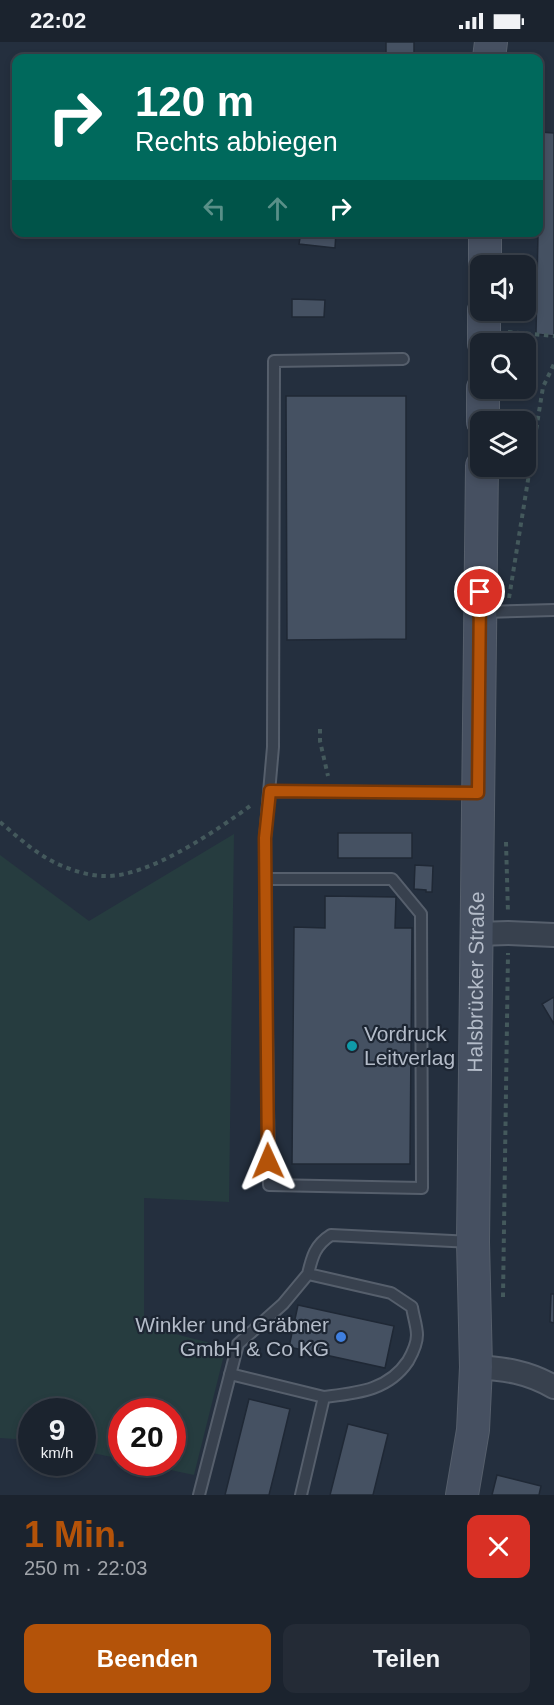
<!DOCTYPE html>
<html lang="de">
<meta charset="utf-8">
<style>
body{margin:0;font-family:Arial,sans-serif;background:#242b36;color:#f1f3f6;height:100vh;display:flex;flex-direction:column;font-size:22px;white-space:nowrap}
*{box-sizing:border-box;margin:0}
p{font-size:20px;color:#a0a4aa}
.icon{flex:none;width:33px;height:33px;fill:none;stroke:currentColor;stroke-width:2;stroke-linecap:round;stroke-linejoin:round}
.map{position:relative;height:1453px;overflow:hidden}
.drawer{display:flex;flex-direction:column;background:#1b232e;flex:1}
.drawer>*{flex:none}
.hud{position:absolute;left:12px;top:12px;width:531px;height:183px;border-radius:12px;box-shadow:0 3px 9px #0003,0 0 0 2px #39404a;background:#00695c;color:#fff;overflow:hidden}
.controls{position:absolute;left:470px;top:213px;display:grid;gap:12px}
.controls a{display:grid;place-items:center;width:66px;height:66px;border-radius:12px;background:#1b232e;box-shadow:0 3px 9px #0003,0 0 0 2px #39404a;font-size:30px}
.speed{position:absolute;left:18px;top:1356px;display:flex;gap:12px;font-size:30px;font-weight:700;text-align:center}
.speed>*{display:grid;place-content:center;width:78px;height:78px;border-radius:50%;background:#1b232e;box-shadow:0 3px 9px #0003,0 0 0 2px #39404a;line-height:1}
.speed small{font-size:15px;font-weight:400}
.speed .limit{border:9px solid #d22;background:#fff;color:#111}
.pin{position:absolute;display:grid;place-items:center;width:51px;height:51px;color:#fff;margin:-26px;border:3px solid #fff;border-radius:50%;box-shadow:0 2px 6px #0007}
.me{position:absolute;width:66px;margin:-33px;rotate:359deg;stroke-linejoin:round;filter:drop-shadow(0 0 4px #0008)}
.turn{display:flex;align-items:center;gap:21px;height:126px;padding:0 24px;font-size:27px}
.turn .icon{width:78px;height:78px;stroke-width:2.5}
.turn b{display:block;font-size:42px;line-height:51px}
.lanes{display:flex;align-items:center;height:57px;padding:0 24px;background:#0003;justify-content:center;gap:30px;direction:ltr}
.lanes .off{opacity:.35}
.round{display:grid;place-items:center;flex:none;width:63px;height:63px;border-radius:12px;background:#242b36}
.headline{display:flex;align-items:center;justify-content:space-between;height:102px;padding:0 24px}
h1{font-size:36px;font-weight:700;line-height:45px;color:#b45309}
.primary-button{display:flex;gap:12px;margin-top:auto;padding:12px 24px}
.primary-button a{flex:1;height:69px;border-radius:12px;background:#b45309;color:#fff;font-size:24px;font-weight:700;line-height:69px;text-align:center}
.primary-button a+a{background:#242b36;color:#f1f3f6}
.status{display:flex;justify-content:space-between;align-items:center;height:42px;padding:0 30px;background:#1b232e;direction:ltr}
.status svg{height:16px;fill:currentColor}
.map>svg:first-child{display:block}
.green{fill:#263c3f}
.building{fill:#455162;stroke:#1f2835;stroke-width:1.5}
.lines{fill:none;stroke-linecap:round;stroke-linejoin:round}
.service-casing{stroke:#565f6c;stroke-width:14}
.minor-casing{stroke:#565f6c;stroke-width:26}
.secondary-casing{stroke:#565f6c;stroke-width:34}
.path{stroke:#44595c;stroke-width:4;stroke-dasharray:4.5 4.5;stroke-linecap:butt}
.service{stroke:#38414e;stroke-width:10}
.minor{stroke:#38414e;stroke-width:22}
.secondary{stroke:#465061;stroke-width:32}
.route-casing{stroke:#753606;stroke-width:15}
.route{stroke:#b45309;stroke-width:10}
.culture-dot{fill:#0f9aa8;stroke:#1d2633;stroke-width:2}
.shop-dot{fill:#3f7fe0;stroke:#1d2633;stroke-width:2}
.labels{text-anchor:middle;stroke-width:4.5;stroke-linejoin:round;paint-order:stroke}
.street-label{font-size:21px;fill:#b4bcc9;stroke:#1d2633}
.poi-label{font-size:21px;fill:#b4bcc9;stroke:#1d2633;text-anchor:start}
</style>
<div class="status"><b>22:02</b><svg viewBox="0 0 49 12"><path d="M0 12V9h3v3zM5 12V6h3v6zM10 12V3h3v9zM15 12V0h3v12zM26 1h20v11H26zM47 4h2v5h-2z"/></svg></div>
<div class="map">
<svg width="554" height="1453" viewBox="0 0 554 1453">
<rect width="100%" height="100%" fill="#242f3e"/>
<path class="green" d="M 234,792 L 229,1160 L 144,1156 L 144,1284 L 226,1305 L 194,1433 L 137,1421 L 172,1420 L 172,1370 L 122,1370 L 121,1417 L 83,1409 L 82,1370 L 32,1370 L 31,1398 L 0,1396 L 0,813 L 89,879 Z"/>
<path class="building" d="M 386,0 L 414,0 L 414,16 L 386,16 Z
M 540,90 L 554,91 L 554,294 L 536,292 Z
M 301,190 L 336,190 L 335,206 L 299,202 Z
M 292,257 L 325,258 L 324,275 L 292,275 Z
M 286,354 L 406,354 L 406,597 L 287,598 Z
M 338,791 L 412,791 L 412,816 L 338,816 Z
M 415,823 L 433,824 L 432,850 L 426,850 L 426,848 L 414,847 Z
M 325,854 L 396,855 L 395,886 L 412,886 L 410,1122 L 292,1122 L 294,885 L 325,886 Z
M 554,955 L 554,982 L 542,962 Z
M 551,1252 L 554,1252 L 554,1281 L 550,1280 Z
M 298,1263 L 394,1284 L 385,1326 L 289,1305 Z
M 249,1357 L 290,1367 L 275,1429 L 269,1453 L 225,1453 Z
M 348,1382 L 388,1392 L 373,1453 L 330,1453 Z
M 497,1433 L 541,1444 L 539,1453 L 492,1453 Z"/>
<g class="lines">
<g class="service-casing">
<path id="service" d="M 483,570 L 554,568
M 270,749 L 475,751
M 265,837 L 392,837 L 421,872 L 422,1146 L 269,1143 L 265,837 L 265,796 L 273,705 L 274,319 L 403,317
M 308,1232 C 312,1215 315,1203 331,1193 L 472,1200
M 230,1332 L 324,1355
M 199,1453 L 238,1302 L 283,1262 L 308,1232 L 391,1251 L 412,1265 C 413,1273 417,1284 417,1293 C 417,1301 412,1312 408,1319 C 388,1349 356,1351 324,1355 L 301,1453"/>
</g>
<g class="minor-casing">
<path id="minor" d="M 478,892 L 508,891 L 554,893
M 476,1325 C 506,1327 528,1330 554,1345"/>
</g>
<g class="secondary-casing">
<g id="secondary">
<path d="M 489,16 L 491,0"/>
<path d="M 485,224 L 485,190"/>
<path d="M 484,302 L 484,268"/>
<path d="M 483,380 L 483,346"/>
<path id="s1" d="M 462,1453 L 473,1388 L 476,1325 L 473,1200 L 482,424"/>
</g>
</g>
<path class="path" d="M 538,102 L 540,102
M 508,290 L 554,294
M 509,556 L 543,345 L 554,322
M 320,687 L 320,699 L 328,734
M 0,780 C 19,796 37,813 60,823 C 74,829 90,834 105,834 C 150,835 217,788 253,762
M 506,800 L 508,871
M 503,1255 L 508,911"/>
<use href="#service" class="service"/>
<use href="#minor" class="minor"/>
<use href="#secondary" class="secondary"/>
</g>
<g class="lines">
<g class="route-casing">
<path id="route" d="M 268,1119 L 265,796 L 270,749 L 478,751 L 480,550"/>
</g>
<use href="#route" class="route"/>
</g>
<circle class="culture-dot" cx="352" cy="1004" r="6"/>
<circle class="shop-dot" cx="341" cy="1295" r="6"/>
<g class="labels">
<g class="street-label">
<text dy="7" stroke="none"><textPath href="#s1" startOffset="514">Halsbrücker Straße</textPath></text>
</g>
<g class="poi-label">
<text x="364" y="999">Vordruck<tspan x="364" dy="24">Leitverlag</tspan></text>
<text x="329" y="1290" text-anchor="end">Winkler und Gräbner<tspan x="329" dy="24">GmbH &amp; Co KG</tspan></text>
</g>
</g>
</svg>
<div class="controls">
<a><svg class="icon" aria-label="sound" viewBox="0 0 24 24"><path d="M4 9h4l5-4v14l-5-4H4zM17 9q2 3 0 6"/></svg></a>
<a><svg class="icon" aria-label="search" viewBox="0 0 24 24"><circle cx="10" cy="10" r="6"/><path d="M15 15l6 6"/></svg></a>
<a><svg class="icon" aria-label="layers" viewBox="0 0 24 24"><path d="M12 4l9 5-9 5-9-5zM3 14l9 5 9-5"/></svg></a>
</div>
<div class="speed"><div>9<small>km/h</small></div><div class="limit">20</div></div>
<div class="pin" style="left:480px;top:550px;background:#d93025"><svg class="icon" aria-label="arrive" viewBox="0 0 24 24"><path d="M6 21V4h12l-3 4 3 4H6"/></svg></div>
<svg class="me" style="left:268px;top:1119px" viewBox="-20 -20 40 40"><path d="M0-17L14 15 0 8-14 15z" fill="#b45309" stroke="#fff" stroke-width="4"/></svg>
<div class="hud">
<div class="turn"><svg class="icon" aria-label="right" viewBox="0 0 24 24"><path d="M7 20v-9h11M14 6l5 5-5 5"/></svg><div><b>120 m</b>Rechts abbiegen</div></div>
<div class="lanes"><svg class="icon off" aria-label="left" viewBox="0 0 24 24"><path d="M17 20v-9H6M10 6l-5 5 5 5"/></svg><svg class="icon off" aria-label="ahead" viewBox="0 0 24 24"><path d="M12 20V5M6 11l6-6 6 6"/></svg><svg class="icon" aria-label="right" viewBox="0 0 24 24"><path d="M7 20v-9h11M14 6l5 5-5 5"/></svg></div>
</div>
</div>
<section class="drawer">
<div class="headline"><div><h1>1 Min.</h1><p>250 m · 22:03</p></div><a class="round" style="background:#d93025;color:#fff"><svg class="icon" aria-label="close" viewBox="0 0 24 24"><path d="M6 6l12 12M18 6L6 18"/></svg></a></div>
<div class="primary-button"><a>Beenden</a><a>Teilen</a></div>
</section>
